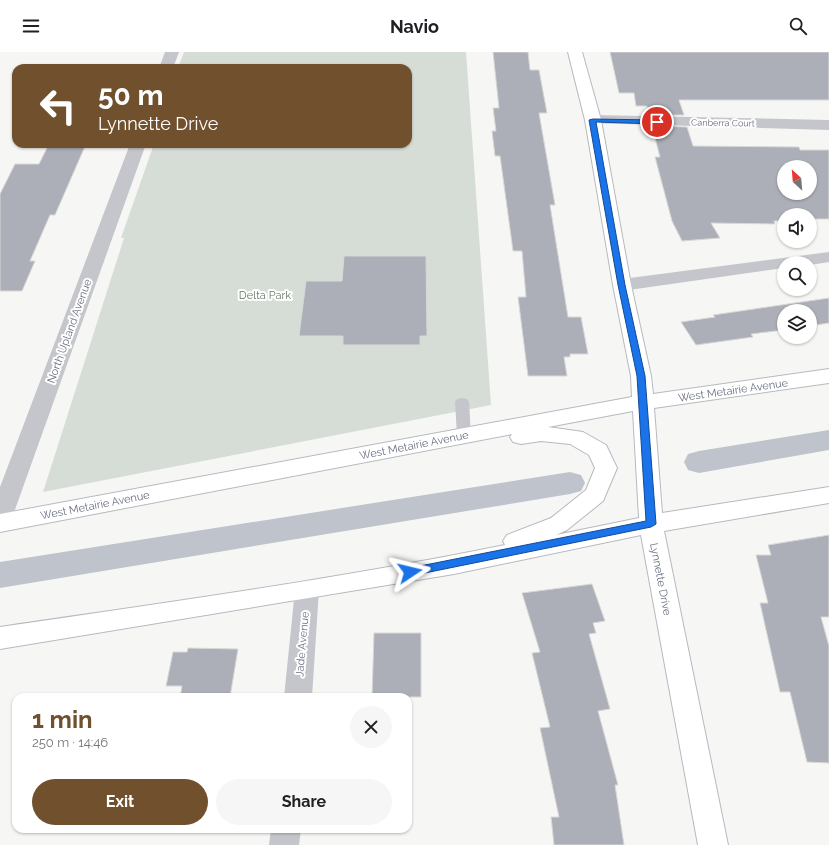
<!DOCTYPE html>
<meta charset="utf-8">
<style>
body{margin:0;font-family:Raleway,sans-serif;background:#f6f6f6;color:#202124;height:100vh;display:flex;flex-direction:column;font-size:15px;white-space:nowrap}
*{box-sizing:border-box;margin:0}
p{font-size:13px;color:#757577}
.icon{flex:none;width:22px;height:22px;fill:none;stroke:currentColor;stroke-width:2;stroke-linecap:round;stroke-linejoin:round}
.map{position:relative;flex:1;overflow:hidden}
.drawer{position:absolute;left:12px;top:641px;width:400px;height:140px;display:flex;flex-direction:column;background:#fff;border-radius:12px;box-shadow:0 1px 3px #0004}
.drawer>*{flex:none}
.banner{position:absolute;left:12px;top:12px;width:400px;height:84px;border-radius:12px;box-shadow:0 1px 3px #0004;background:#70502d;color:#fff;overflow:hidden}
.needle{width:26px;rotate:334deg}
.controls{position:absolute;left:777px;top:108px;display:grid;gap:8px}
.controls a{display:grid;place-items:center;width:40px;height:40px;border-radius:50%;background:#fff;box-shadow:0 1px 3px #0004;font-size:20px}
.pin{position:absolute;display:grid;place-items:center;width:34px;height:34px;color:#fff;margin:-17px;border:2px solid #fff;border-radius:50%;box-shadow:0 1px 4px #0007}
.me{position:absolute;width:44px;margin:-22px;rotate:80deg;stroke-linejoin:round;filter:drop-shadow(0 0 3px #0008)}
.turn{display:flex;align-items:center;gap:14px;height:84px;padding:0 20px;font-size:18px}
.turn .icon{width:52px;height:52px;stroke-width:2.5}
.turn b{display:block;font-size:28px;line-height:34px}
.round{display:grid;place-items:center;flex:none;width:42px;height:42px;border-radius:21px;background:#f6f6f6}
.overview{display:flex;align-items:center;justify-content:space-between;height:68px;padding:0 20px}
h1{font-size:24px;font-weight:700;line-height:30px;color:#70502d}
.button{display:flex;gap:8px;margin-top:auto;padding:8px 20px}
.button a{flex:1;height:46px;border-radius:24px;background:#70502d;color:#fff;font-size:16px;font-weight:700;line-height:46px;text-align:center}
.button a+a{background:#f6f6f6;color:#202124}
header{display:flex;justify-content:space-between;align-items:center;height:52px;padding:0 20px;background:#fff;font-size:18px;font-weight:700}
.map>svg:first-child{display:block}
.green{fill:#d6ddd6}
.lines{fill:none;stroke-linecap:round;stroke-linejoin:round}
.canal{fill:#bfc3cb;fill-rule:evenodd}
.building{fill:#acafb7;stroke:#d8d8d7;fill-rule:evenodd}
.secondary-casing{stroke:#b7b9bf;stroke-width:2}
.lane{fill:#c5c6cb;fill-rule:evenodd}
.street{fill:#c5c6cb;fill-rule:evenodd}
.secondary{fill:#fff;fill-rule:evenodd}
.route{fill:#1a73e8;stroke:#114b97}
.labels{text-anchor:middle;stroke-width:4;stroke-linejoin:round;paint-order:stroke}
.far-street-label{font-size:9px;fill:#696f82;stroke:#fff}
.park-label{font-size:11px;fill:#677a69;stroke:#fff}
.street-label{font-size:11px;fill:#696f82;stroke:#fff}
</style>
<header><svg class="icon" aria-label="menu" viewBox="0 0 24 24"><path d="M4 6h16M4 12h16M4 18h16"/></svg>Navio<svg class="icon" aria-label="search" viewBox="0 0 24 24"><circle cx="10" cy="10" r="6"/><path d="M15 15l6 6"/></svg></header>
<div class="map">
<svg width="829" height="793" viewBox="0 0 829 793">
<rect width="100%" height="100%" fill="#f6f7f4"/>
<path class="green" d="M 184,0 L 466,0 L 491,353 L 43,440 L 124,186 L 121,186 L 154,92 L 408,92 L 408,16 L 178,16 Z"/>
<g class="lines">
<path class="canal" d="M 829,378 L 829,398 L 699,421 L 688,418 L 684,410 L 688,402 L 699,399 Z
M 570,420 L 581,423 L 585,431 L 581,439 L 570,442 L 0,536 L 0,510 Z"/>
</g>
<path class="building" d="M 493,0 L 528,0 L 530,18 L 539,18 L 547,61 L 539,61 L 555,153 L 550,153 L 568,265 L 581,265 L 588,302 L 570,302 L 570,305 L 564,305 L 567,324 L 528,324 L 518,245 L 526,245 L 522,199 L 513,199 L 500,104 L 495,104 L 492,79 L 496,79 L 493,56 L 499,56 Z
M 610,0 L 829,0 L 829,48 L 679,48 L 684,63 L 649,63 L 647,54 L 636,54 L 634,41 L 619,41 Z
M 652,74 L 687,75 L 693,94 L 799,95 L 800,98 L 829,98 L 829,167 L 810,167 L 810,163 L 784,163 L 784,169 L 774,169 L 775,172 L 711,171 L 720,186 L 682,189 L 672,169 L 655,105 L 660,105 ZM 784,115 L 810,115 L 810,141 L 784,141 Z
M 49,92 L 86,92 L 55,163 L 50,163 L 30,209 L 35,209 L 22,239 L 0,239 L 0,142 L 15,112 L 39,112 Z
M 344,204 L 426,204 L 427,284 L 420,284 L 420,293 L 343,293 L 343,284 L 299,284 L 306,229 L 342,229 Z
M 829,246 L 829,271 L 810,274 L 810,259 L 784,259 L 784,278 L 751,282 L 753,285 L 696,293 L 681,270 L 715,265 L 713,263 Z
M 829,483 L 829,565 L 821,565 L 829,594 L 829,711 L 807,710 L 790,640 L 780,640 L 760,551 L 768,551 L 756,503 L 771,503 L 768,493 Z
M 592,532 L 605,569 L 593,571 L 596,581 L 589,582 L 610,657 L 598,659 L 618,733 L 615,733 L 624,793 L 554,793 L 551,765 L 559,765 L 540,676 L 550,675 L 532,601 L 540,600 L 522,541 Z
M 374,581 L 421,581 L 421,645 L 372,645 Z
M 188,596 L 238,597 L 230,645 L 180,645 L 182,634 L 166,634 L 173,600 L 187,600 Z"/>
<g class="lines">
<g class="secondary-casing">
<path id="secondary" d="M 568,0 L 582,0 L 601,68 L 631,233 L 651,324 L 653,342 L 829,317 L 829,331 L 654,356 L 662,461 L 829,435 L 829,451 L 664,479 L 728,793 L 698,793 L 641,483 L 454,522 L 0,597 L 0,575 C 169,550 338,527 505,493 L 503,489 L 507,483 L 551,466 L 586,438 L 595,416 L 589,403 L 570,392 L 541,389 L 521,392 L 513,390 L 510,385 L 512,382 L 0,480 L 0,462 L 632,345 L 631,324 L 613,233 L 585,68 ZM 633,359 L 639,466 L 556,483 L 567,478 L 603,449 L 617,416 L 606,393 L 583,380 L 548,375 Z"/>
</g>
<path class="lane" d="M 462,346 L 467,347 L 469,350 L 471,383 L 469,386 L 459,386 L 457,383 L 455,350 L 457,347 Z"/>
<path class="street" d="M 165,0 L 179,0 L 173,16 L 159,16 Z
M 593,63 L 829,68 L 829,78 L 588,71 L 585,68 L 588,65 Z
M 130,92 L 146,92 L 12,466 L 8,472 L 0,475 L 0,435 Z
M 829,200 L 829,210 L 810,213 L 810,211 L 784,211 L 784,216 L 622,239 L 615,237 L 613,233 L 615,229 L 622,227 Z
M 307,528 L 316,531 L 319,538 L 312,645 L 284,645 L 295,538 L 298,531 Z
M 271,777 L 301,777 L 299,793 L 269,793 Z"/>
<use href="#secondary" class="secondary"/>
</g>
<path class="route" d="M 593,67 L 657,68 L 660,70 L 657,72 L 596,70 L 625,233 L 645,324 L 656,472 L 651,475 L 410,524 L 406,523 L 405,520 L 410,516 L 646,469 L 637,324 L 618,233 L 589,68 Z"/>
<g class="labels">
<g class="far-street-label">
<text transform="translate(723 71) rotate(1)" y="3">Canberra Court</text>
</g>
<g class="park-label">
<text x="265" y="247">Delta Park</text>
</g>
<g class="street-label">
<text transform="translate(69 279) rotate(-70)" y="4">North Upland Avenue</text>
<text transform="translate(733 338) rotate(-8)" y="4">West Metairie Avenue</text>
<text transform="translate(414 393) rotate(-11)" y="4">West Metairie Avenue</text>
<text transform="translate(95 453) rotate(-11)" y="4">West Metairie Avenue</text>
<text transform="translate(661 527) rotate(79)" y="4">Lynnette Drive</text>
<text transform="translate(302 592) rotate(-85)" y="4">Jade Avenue</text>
</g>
</g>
</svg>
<div class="controls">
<a><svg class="needle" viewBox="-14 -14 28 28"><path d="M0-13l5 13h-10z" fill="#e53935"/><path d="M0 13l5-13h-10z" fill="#757577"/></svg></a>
<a><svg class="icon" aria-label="sound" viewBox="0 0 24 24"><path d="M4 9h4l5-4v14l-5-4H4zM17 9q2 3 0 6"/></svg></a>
<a><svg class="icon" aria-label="search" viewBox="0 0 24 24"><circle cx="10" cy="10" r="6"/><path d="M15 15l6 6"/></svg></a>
<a><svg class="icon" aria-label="layers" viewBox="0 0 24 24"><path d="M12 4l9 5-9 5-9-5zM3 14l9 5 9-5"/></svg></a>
</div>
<div class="pin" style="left:657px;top:70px;background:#d93025"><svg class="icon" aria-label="arrive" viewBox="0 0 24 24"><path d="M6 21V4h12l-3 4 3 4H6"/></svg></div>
<svg class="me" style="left:410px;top:520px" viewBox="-20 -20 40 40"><path d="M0-17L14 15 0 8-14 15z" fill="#1a73e8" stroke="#fff" stroke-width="4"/></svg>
<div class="banner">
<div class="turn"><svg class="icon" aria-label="left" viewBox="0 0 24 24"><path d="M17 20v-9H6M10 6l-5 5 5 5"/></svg><div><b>50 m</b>Lynnette Drive</div></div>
</div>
<section class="drawer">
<div class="overview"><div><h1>1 min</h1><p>250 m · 14:46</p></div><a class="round"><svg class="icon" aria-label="close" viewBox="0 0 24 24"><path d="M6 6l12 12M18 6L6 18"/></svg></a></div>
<div class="button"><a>Exit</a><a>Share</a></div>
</section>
</div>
